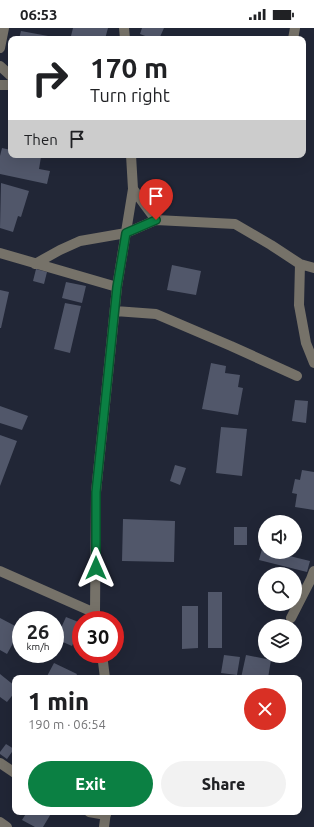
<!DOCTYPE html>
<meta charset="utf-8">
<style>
body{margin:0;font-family:Ubuntu,sans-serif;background:#f2f2f2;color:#202124;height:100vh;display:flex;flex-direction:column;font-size:15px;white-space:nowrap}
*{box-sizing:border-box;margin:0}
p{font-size:13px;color:#757577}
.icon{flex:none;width:22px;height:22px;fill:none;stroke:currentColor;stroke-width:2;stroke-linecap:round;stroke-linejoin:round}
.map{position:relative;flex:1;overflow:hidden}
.side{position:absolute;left:12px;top:647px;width:290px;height:140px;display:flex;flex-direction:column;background:#fff;border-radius:8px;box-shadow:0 4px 16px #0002}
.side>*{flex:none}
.guide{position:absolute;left:8px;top:8px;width:298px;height:122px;border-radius:8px;box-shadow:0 4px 16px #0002;background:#fff;color:#202124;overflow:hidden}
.tools{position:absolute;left:258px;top:487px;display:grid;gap:8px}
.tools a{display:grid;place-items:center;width:44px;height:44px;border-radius:50%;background:#fff;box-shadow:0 4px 16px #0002;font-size:20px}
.speed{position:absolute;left:12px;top:583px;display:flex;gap:8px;font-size:20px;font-weight:700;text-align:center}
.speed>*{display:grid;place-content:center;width:52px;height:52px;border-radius:50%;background:#fff;box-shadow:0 4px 16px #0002;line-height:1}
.speed small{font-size:10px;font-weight:400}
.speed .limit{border:6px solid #d22;background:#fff;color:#111}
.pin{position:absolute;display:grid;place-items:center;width:34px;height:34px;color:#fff;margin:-41px -17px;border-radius:50% 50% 50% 0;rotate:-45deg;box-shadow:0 0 4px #0007}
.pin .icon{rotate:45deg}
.me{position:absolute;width:44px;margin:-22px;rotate:0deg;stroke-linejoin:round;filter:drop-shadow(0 0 3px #0008)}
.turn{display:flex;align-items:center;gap:14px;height:84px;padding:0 16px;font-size:18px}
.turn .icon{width:52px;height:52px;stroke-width:2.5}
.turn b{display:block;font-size:28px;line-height:34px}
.then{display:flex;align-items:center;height:38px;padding:0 16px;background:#0003;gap:8px;font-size:15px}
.round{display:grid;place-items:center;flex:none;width:42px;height:42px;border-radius:21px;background:#f2f2f2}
.head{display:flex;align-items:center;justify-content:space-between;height:68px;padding:0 16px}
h1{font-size:24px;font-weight:800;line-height:30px}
.cta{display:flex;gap:8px;margin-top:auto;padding:8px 16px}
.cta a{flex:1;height:46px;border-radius:24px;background:#0b8043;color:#fff;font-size:16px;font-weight:800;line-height:46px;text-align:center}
.cta a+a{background:#f2f2f2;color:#202124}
.status{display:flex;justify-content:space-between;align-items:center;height:28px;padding:0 20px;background:#fff;direction:ltr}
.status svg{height:11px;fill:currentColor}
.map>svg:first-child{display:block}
.building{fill:#51576a}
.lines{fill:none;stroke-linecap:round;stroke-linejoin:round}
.minor{stroke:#767269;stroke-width:10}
.route-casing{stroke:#07532c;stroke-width:10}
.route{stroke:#0b8043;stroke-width:7}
</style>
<div class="status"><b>06:53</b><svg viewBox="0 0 49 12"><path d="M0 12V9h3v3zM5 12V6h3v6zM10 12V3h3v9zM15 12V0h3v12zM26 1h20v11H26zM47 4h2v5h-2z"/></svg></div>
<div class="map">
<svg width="314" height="799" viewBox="0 0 314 799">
<rect width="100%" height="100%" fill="#212636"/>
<path class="building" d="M 73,0 L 108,0 L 105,11 L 84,11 L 71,8 Z
M 142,0 L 164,0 L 159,11 L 153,11 L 140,6 Z
M 21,3 L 59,10 L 59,11 L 19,11 Z
M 2,120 L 11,122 L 11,127 L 34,127 L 41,129 L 39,141 L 50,143 L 47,156 L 0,146 L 0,128 Z
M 1,155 L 29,163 L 21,189 L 18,188 L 13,204 L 0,200 Z
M 172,237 L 201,243 L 196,267 L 167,262 Z
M 36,241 L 47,244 L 44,256 L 33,253 Z
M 66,254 L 86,258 L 82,275 L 62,270 Z
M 0,262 L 9,264 L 1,300 L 0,300 Z
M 65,275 L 81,278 L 70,325 L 54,321 Z
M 211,335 L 226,338 L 225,345 L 240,347 L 238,359 L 243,360 L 238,387 L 202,381 Z
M 295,372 L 308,373 L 306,395 L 292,393 Z
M 0,378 L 28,388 L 22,402 L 0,395 Z
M 221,399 L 247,401 L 242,448 L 216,445 Z
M 0,407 L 17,413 L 0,458 Z
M 175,437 L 186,440 L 180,457 L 170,453 Z
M 302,442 L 314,444 L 314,482 L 295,479 L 297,466 L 292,465 L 295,451 L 300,452 Z
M 123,491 L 175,493 L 174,534 L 122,533 Z
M 234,499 L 247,499 L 247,517 L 234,517 Z
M 262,521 L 265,522 L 265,524 L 273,524 L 310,533 L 307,544 L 259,532 Z
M 208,564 L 222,564 L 222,620 L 208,620 Z
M 182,578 L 198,578 L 198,620 L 182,621 Z
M 66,589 L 81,595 L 81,599 L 72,618 L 56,611 Z
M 0,590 L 21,601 L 7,626 L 0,622 Z
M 224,627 L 240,629 L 237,647 L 221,645 Z
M 246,627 L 271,632 L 268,650 L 241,650 Z
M 54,635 L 77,646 L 75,650 L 46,650 Z
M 0,646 L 15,658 L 15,664 L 7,674 L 0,669 Z
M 6,716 L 14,721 L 7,731 L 0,726 L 0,724 Z
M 27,784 L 52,784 L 43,799 L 35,799 L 22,792 Z"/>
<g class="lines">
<path class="minor" d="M 124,0 L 125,11
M 293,11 L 295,0
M 0,20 L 4,0
M 0,38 L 11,48
M 0,57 L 11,57
M 133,161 L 156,192 L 235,196 L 271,217 L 300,236 L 314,240
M 0,225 L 117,259
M 35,236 L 60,222 L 80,213 L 126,205 L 156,192
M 300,236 L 299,277 L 306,315 L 314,335
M 115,283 L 156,286 L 231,318 L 297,348
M 0,543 L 95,585
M 291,590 L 311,551 L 314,543
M 97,592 L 95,585 L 96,464 L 117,259 L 133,161 L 131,127
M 102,626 L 105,650
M 0,735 L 15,745
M 89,784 L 106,787
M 0,794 L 7,799
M 104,799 L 106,784"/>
</g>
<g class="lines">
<g class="route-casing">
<path id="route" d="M 96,540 L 96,464 L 117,259 L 126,205 L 156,192"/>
</g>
<use href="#route" class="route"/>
</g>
</svg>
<div class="tools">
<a><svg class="icon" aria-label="sound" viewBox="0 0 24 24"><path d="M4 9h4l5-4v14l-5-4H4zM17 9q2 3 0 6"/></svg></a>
<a><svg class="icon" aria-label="search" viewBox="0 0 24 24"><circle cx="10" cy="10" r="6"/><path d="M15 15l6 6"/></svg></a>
<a><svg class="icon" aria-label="layers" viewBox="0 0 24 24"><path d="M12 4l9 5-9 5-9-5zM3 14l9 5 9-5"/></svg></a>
</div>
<div class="speed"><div>26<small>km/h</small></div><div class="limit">30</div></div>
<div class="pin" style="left:156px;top:192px;background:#d93025"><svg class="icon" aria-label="arrive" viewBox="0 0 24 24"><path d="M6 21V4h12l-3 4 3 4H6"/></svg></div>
<svg class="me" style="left:96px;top:540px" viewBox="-20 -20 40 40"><path d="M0-17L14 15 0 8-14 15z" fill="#0b8043" stroke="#fff" stroke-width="4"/></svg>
<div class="guide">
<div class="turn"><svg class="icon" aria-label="right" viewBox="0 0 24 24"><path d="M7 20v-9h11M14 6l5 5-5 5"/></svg><div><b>170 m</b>Turn right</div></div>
<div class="then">Then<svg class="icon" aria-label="arrive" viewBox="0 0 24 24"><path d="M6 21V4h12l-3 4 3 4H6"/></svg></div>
</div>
<section class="side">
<div class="head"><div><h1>1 min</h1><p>190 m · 06:54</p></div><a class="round" style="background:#d93025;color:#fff"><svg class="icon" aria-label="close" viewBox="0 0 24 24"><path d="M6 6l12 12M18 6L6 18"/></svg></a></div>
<div class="cta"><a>Exit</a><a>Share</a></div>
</section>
</div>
